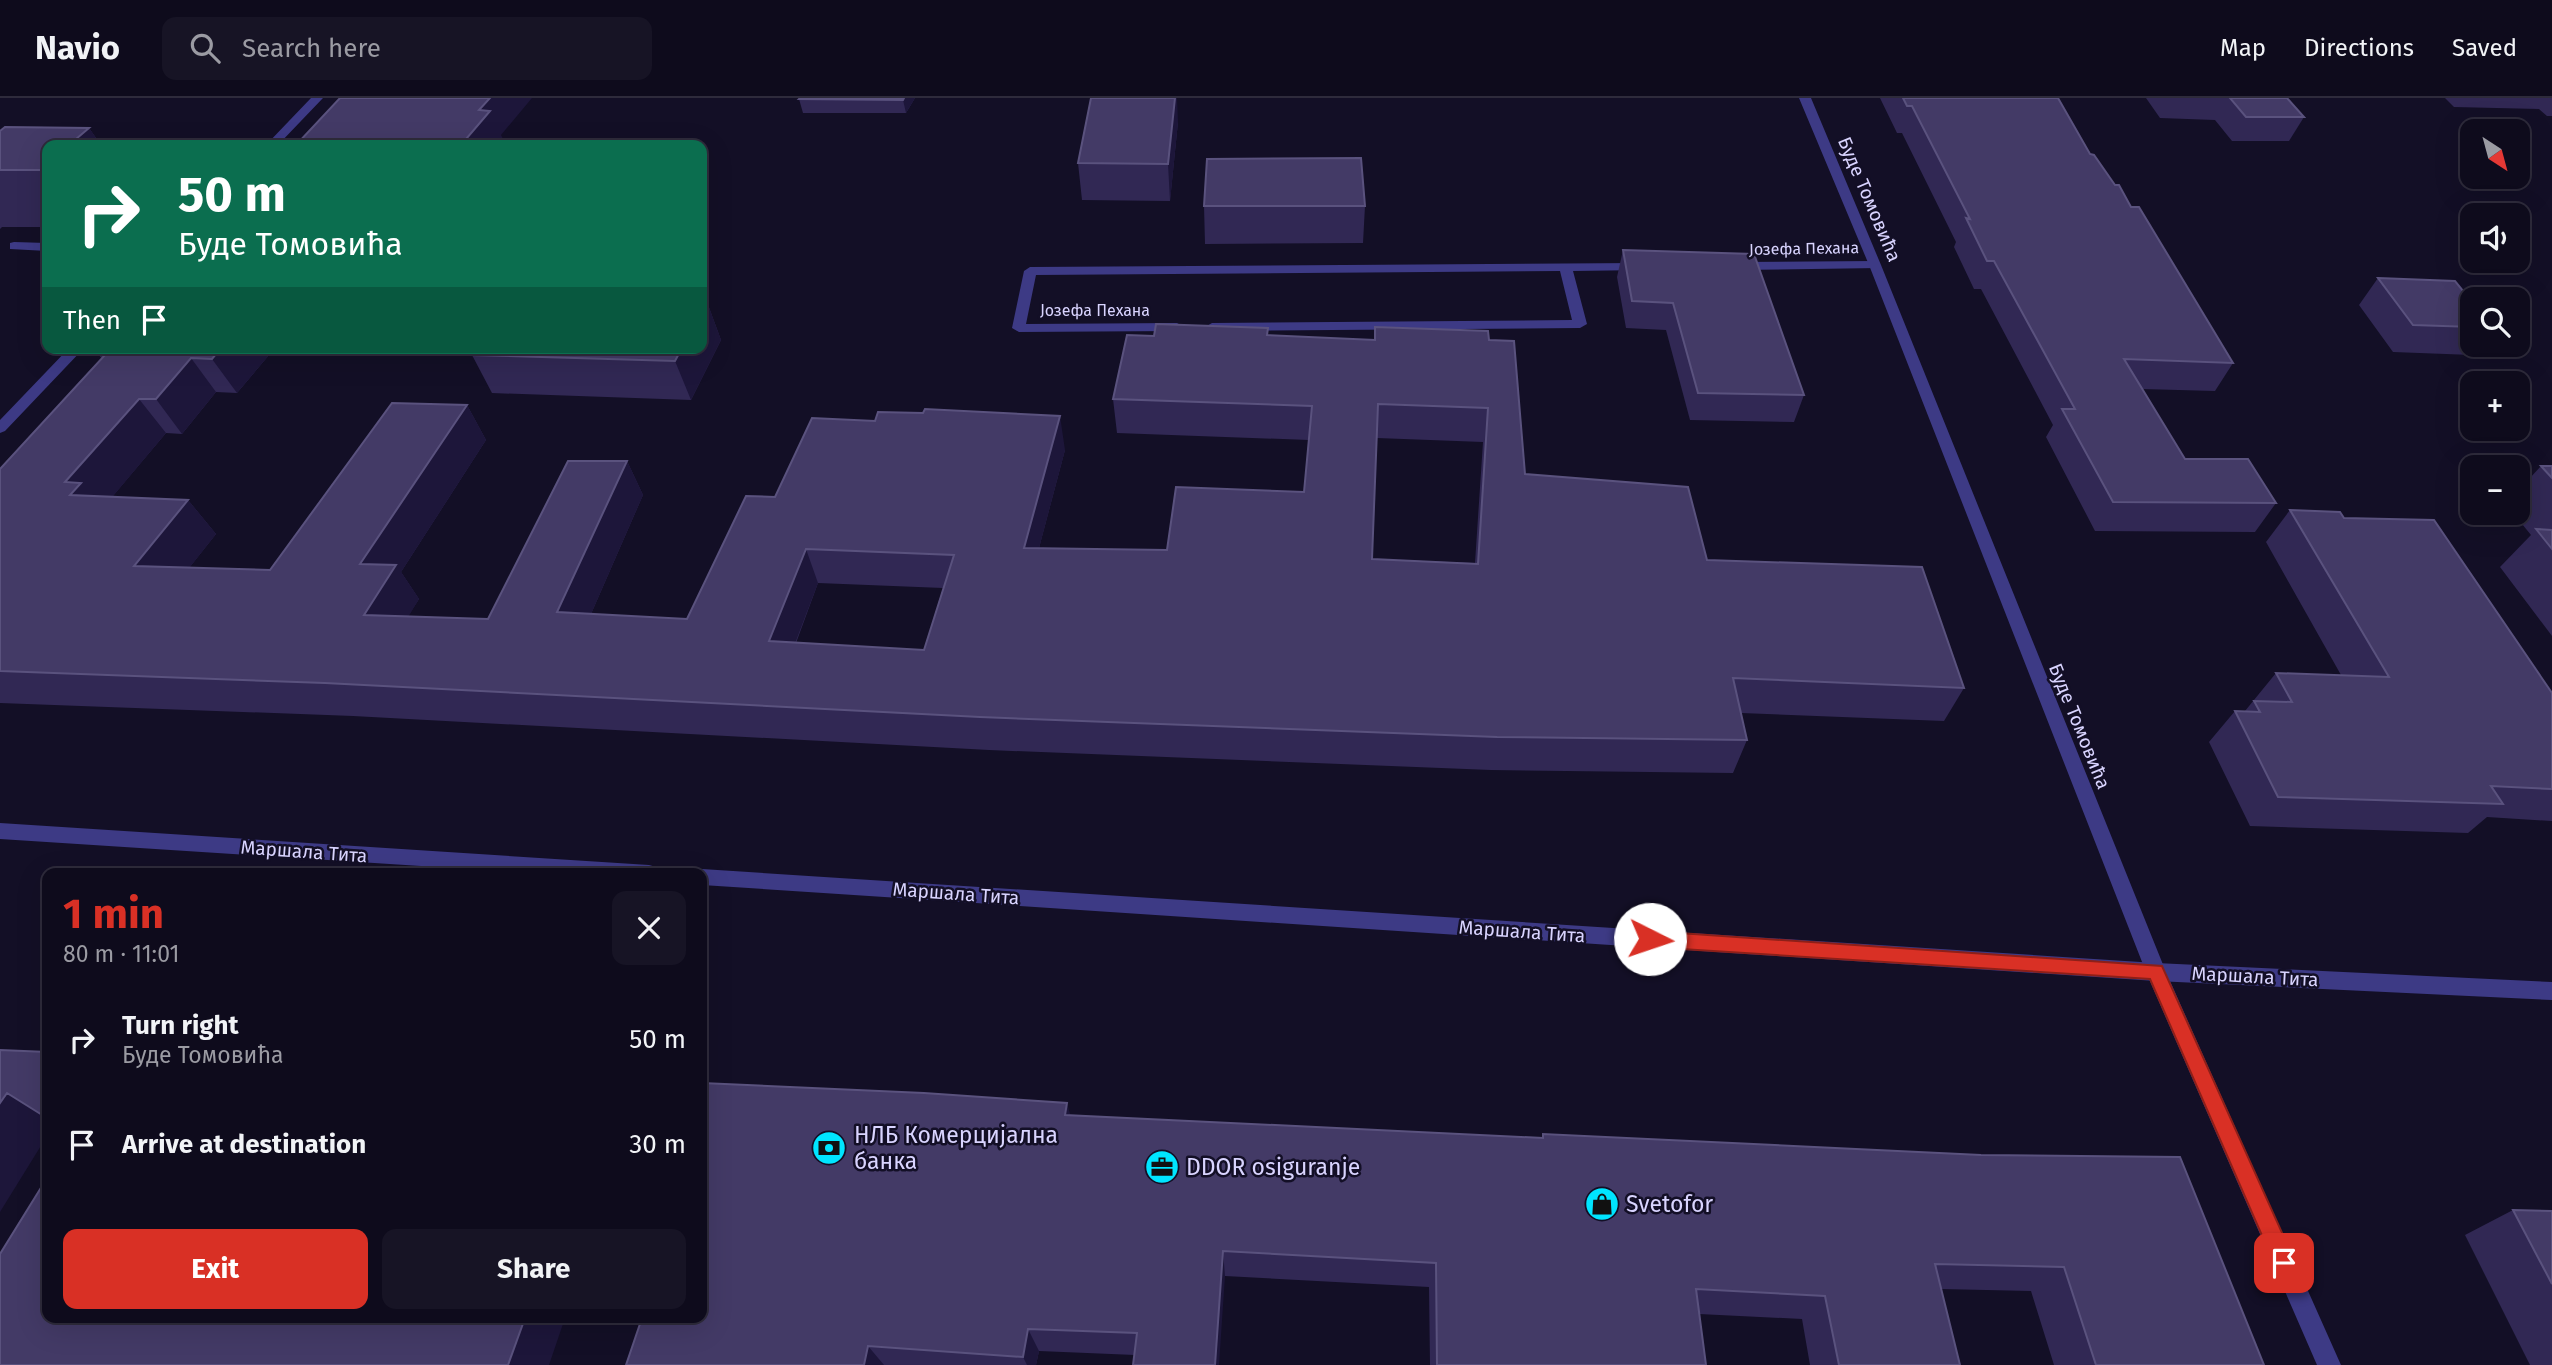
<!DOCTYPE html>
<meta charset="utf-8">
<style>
body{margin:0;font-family:"Fira Sans",sans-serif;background:#171425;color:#f1f3f6;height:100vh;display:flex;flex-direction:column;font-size:26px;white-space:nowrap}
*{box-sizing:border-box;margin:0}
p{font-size:23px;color:#9b9ba3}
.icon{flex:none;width:38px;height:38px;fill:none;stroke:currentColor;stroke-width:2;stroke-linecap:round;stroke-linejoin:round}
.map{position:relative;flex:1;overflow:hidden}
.sheet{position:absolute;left:42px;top:770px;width:665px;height:455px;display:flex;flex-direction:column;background:#0e0b1c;border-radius:14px;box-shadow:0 7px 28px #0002,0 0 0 2px #2e2b3b}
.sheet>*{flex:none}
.guide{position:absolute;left:42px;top:42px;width:665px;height:214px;border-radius:14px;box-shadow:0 7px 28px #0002,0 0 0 2px #2e2b3b;background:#0b6e4f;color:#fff;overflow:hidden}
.needle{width:46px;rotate:144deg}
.buttons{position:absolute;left:2460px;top:21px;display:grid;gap:14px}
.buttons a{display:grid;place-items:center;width:70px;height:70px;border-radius:14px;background:#0e0b1c;box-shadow:0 7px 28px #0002,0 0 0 2px #2e2b3b;font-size:35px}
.pin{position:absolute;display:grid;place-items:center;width:60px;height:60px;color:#fff;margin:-30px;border-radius:14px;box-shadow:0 4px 10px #0006}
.me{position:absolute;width:77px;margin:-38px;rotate:94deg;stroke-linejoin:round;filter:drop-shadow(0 0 5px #0008)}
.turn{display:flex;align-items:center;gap:24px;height:147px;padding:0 21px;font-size:32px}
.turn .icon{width:91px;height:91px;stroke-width:2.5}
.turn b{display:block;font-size:49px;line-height:60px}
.then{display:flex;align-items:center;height:66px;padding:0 21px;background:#0003;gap:14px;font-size:26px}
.round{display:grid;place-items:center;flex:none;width:74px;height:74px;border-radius:14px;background:#171425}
.overview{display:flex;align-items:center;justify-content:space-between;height:119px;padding:0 21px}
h1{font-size:42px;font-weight:700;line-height:52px;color:#d93025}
.action{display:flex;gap:14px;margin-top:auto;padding:14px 21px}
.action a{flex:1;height:80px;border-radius:14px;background:#d93025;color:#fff;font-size:28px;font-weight:700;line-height:80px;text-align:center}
.action a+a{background:#171425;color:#f1f3f6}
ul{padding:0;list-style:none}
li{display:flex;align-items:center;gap:21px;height:105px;padding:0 21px}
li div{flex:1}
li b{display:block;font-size:26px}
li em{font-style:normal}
header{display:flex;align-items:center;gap:42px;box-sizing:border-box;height:98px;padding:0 35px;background:#0e0b1c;border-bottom:2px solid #2e2b3b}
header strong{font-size:33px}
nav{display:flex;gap:38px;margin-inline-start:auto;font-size:24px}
.search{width:490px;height:63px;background:#171425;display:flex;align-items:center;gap:18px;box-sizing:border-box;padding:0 24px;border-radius:14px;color:#9b9ba3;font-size:26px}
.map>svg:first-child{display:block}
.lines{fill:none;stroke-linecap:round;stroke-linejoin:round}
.service{fill:#3d3a85;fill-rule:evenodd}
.minor{fill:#3d3a85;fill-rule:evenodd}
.tertiary{fill:#3d3a85;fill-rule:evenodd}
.wall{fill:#312854;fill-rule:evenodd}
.shaded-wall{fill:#1d163a}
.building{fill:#433a66;stroke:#5a527e;stroke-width:2;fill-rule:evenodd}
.route{fill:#d93025;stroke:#8d1f18;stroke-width:2}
.labels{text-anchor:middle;stroke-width:5;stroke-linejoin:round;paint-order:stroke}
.far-street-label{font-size:16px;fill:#d9d4ff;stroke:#130f26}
.street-label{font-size:19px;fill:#d9d4ff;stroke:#130f26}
.near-poi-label{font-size:23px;fill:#d9d4ff;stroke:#130f26;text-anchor:start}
</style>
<header>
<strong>Navio</strong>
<div class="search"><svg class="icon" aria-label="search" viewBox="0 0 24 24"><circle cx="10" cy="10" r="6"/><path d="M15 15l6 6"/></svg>Search here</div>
<nav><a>Map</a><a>Directions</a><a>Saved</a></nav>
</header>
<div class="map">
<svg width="2552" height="1267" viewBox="0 0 2552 1267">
<rect width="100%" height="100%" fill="#130f26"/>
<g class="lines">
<path class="service" d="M 14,144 L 47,145 L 47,153 L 10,151 L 10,145 Z
M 1875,163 L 1879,164 L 1879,170 L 1735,172 L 1729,168 L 1735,164 Z
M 1640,165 L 1646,169 L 1645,172 L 1573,173 L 1587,226 L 1580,230 L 1212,233 L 1205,229 L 1212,225 L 1572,222 L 1560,173 L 1036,177 L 1026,226 L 1177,225 L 1184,229 L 1177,233 L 1019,234 L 1012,230 L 1024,173 L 1030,169 Z"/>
<path class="minor" d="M 311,0 L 323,0 L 278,47 L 266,47 Z
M 1799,0 L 1811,0 L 1881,167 L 2166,874 L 2341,1267 L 2317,1267 L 2146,874 L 1869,167 Z
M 69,250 L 84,250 L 5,333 L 0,335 L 0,322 Z"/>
<path class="tertiary" d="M 0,725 L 649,767 L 656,769 L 658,775 L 531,775 L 0,741 Z
M 702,771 L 2156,865 L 2552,884 L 2552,902 L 2156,883 L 702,787 L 702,775 L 694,775 Z"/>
</g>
<path class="wall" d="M 800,0 L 915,0 L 906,15 L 803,15 L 799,1 Z
M 1880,0 L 2058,0 L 2090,56 L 2131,109 L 2233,265 L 2215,293 L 2142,291 L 2185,361 L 2276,405 L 2255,434 L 2095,433 L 2046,339 L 2053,327 L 1981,191 L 1974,191 L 1954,149 L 1956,144 L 1902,35 L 1897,35 Z
M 2146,0 L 2287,0 L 2304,19 L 2289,43 L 2232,43 L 2215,22 L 2160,20 Z
M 2445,0 L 2552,0 L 2552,18 L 2547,18 L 2539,11 L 2454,9 Z
M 1178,24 L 1170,103 L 1082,102 L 1078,65 Z
M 89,30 L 101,47 L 47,47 L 47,129 L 2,129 L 0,131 L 0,33 Z
M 1204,108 L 1365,108 L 1363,145 L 1205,146 Z
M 1623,152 L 1804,297 L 1794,324 L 1690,322 L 1666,232 L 1626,230 L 1617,179 Z
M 2378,180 L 2473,205 L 2473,247 L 2480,247 L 2472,257 L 2393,254 L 2359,207 Z
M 707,204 L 721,242 L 691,302 L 492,295 L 472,257 Z
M 1268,237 L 1374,242 L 1489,242 L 1525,376 L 1707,462 L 1964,590 L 1944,623 L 1741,615 L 1747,642 L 1733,675 L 1491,672 L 989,652 L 353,618 L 0,605 L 0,371 L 102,261 L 99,257 L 105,250 L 275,250 L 237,295 L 216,294 L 182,336 L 166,335 L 112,399 L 188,402 L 216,436 L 189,470 L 270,472 L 467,307 L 486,342 L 401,474 L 419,501 L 408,518 L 488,521 L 627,363 L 643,397 L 591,516 L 687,521 L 775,399 L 1065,352 L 1039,450 L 1167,452 L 1304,394 L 1309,342 L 1117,335 L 1113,301 L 1154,238 ZM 1377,340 L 1483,344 L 1475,465 L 1372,461 ZM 818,485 L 943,490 L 924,552 L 796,545 Z
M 2541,368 L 2552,368 L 2552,538 L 2500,469 L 2531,437 L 2513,415 L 2518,415 L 2518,393 Z
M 2290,412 L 2344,420 L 2552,595 L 2552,723 L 2487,719 L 2468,735 L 2250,728 L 2209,644 L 2235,613 L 2245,613 L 2276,575 L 2341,577 L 2266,444 Z
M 1070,1017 L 1542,1040 L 1543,1036 L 1981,1057 L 2264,1267 L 2054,1267 L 2031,1193 L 1941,1191 L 1960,1267 L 1810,1267 L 1802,1221 L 1699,1216 L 1706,1267 L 1430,1267 L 1429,1189 L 1225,1178 L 1135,1257 L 1039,1253 L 1036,1267 L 626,1267 Z
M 2513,1112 L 2552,1113 L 2552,1267 L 2530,1267 L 2465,1137 Z"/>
<path class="shaded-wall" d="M 490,0 L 532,0 L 501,37 L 505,45 L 504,47 L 461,47 L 479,12 Z
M 904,0 L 915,0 L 906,15 L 903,2 Z
M 1175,0 L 1177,0 L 1178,24 L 1170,103 L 1168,66 Z
M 89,30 L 101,47 L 69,47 Z
M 47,67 L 47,80 L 41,72 Z
M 707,204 L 721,242 L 691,302 L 675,263 L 682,250 L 702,250 L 702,214 Z
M 221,250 L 275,250 L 237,295 L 212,261 Z
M 191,260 L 216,294 L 182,336 L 156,301 Z
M 139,301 L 166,335 L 103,410 L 70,397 L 65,384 Z
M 467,307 L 486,342 L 401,474 L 419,501 L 389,551 L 364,517 L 360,466 Z
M 1060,318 L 1065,352 L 1030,484 L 1024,450 Z
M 627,363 L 643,397 L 577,548 L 557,514 Z
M 188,402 L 216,436 L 164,502 L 134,468 Z
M 806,451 L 818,485 L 783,577 L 769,543 Z
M 7,995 L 47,1019 L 47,1038 L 0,1114 L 0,1005 Z
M 1067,1005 L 1075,1034 L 1065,1017 Z
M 1223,1153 L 1225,1178 L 1219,1267 L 1215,1267 Z
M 525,1220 L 565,1220 L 549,1267 L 508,1267 Z
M 1028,1231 L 1039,1253 L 1036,1267 L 1027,1267 L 1023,1259 Z
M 868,1248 L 884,1267 L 864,1267 Z"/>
<path class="building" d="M 340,0 L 490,0 L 479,12 L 490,13 L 461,47 L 296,47 Z
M 800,0 L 904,0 L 903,2 L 799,1 Z
M 1091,0 L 1175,0 L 1168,66 L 1078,65 Z
M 1903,0 L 2058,0 L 2090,56 L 2094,57 L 2115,87 L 2119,87 L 2131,109 L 2139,109 L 2233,265 L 2124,261 L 2185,361 L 2248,361 L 2276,405 L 2113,404 L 2062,311 L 2075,311 L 1994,163 L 1987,163 L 1966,120 L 1970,121 L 1912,8 L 1907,8 Z
M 2230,0 L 2287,0 L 2304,19 L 2246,19 Z
M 5,29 L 89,30 L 69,47 L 47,47 L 47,67 L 41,72 L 0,72 L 0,33 Z
M 1361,60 L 1365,108 L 1204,108 L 1207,61 Z
M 1623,152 L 1754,156 L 1804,297 L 1698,295 L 1673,205 L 1632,203 Z
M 2378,180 L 2455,183 L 2473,205 L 2473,229 L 2413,227 Z
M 702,204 L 707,204 L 702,214 Z
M 1156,226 L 1268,230 L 1267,237 L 1375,242 L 1375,229 L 1488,233 L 1489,242 L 1514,243 L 1525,376 L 1688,389 L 1707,462 L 1922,469 L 1964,590 L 1733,580 L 1747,642 L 1497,639 L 980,619 L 325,585 L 0,573 L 0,371 L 105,257 L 99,257 L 105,250 L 221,250 L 212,261 L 191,260 L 156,301 L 139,301 L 65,384 L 81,385 L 70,397 L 188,402 L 134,468 L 270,472 L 392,305 L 467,307 L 360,466 L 396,467 L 364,517 L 488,521 L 568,363 L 627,363 L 557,514 L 687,521 L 746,398 L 775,399 L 812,320 L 875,323 L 878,314 L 923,315 L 925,311 L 1060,318 L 1024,450 L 1167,452 L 1176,389 L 1304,394 L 1312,308 L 1113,301 L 1127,237 L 1154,238 ZM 1378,306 L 1488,310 L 1478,466 L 1372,461 ZM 806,451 L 954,457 L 924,552 L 769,543 Z
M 476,250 L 682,250 L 675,263 L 472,257 Z
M 2541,368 L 2552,368 L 2552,380 Z
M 2290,412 L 2340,414 L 2344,420 L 2434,422 L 2552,595 L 2552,691 L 2491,688 L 2503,706 L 2278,699 L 2235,613 L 2260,614 L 2254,603 L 2292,604 L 2276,575 L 2389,579 Z
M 2536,431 L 2552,432 L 2552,451 Z
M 0,952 L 47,954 L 47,1020 L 7,995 L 0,1005 Z
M 702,985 L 924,995 L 1067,1005 L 1065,1017 L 1543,1040 L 1543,1036 L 1981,1057 L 2180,1059 L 2264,1267 L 2096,1267 L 2064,1169 L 1935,1166 L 1960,1267 L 1839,1267 L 1825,1198 L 1696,1191 L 1706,1267 L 1437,1267 L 1436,1165 L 1223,1153 L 1215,1267 L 1133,1267 L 1137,1235 L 1028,1231 L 1023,1259 L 868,1248 L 864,1267 L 626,1267 L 642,1220 L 702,1220 Z
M 47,1080 L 47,1220 L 525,1220 L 508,1267 L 0,1267 L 0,1156 Z
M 2513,1112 L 2552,1113 L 2552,1186 Z"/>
<path class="route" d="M 1650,833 L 2162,868 L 2292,1157 L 2295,1165 L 2292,1172 L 2284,1175 L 2277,1172 L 2150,881 L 1650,849 L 1644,847 L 1641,841 L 1644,836 Z"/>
<defs>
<g id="bank-disc" transform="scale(1.75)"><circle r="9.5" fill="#00e5ff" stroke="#130f26"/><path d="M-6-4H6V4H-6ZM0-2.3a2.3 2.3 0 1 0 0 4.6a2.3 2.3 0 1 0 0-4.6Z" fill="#111"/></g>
<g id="office-disc" transform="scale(1.75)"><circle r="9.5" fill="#00e5ff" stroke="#130f26"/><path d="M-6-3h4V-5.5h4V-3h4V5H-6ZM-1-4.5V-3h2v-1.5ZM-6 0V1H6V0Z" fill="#111"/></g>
<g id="shop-disc" transform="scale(1.75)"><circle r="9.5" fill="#00e5ff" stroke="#130f26"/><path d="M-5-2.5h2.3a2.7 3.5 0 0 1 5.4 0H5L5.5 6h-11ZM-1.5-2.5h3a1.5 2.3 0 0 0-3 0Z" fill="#111"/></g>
</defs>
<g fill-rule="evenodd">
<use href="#bank-disc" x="829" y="1050"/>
<use href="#office-disc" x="1162" y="1069"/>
<use href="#shop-disc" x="1602" y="1106"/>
</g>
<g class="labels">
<g class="far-street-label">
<text transform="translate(1804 150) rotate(-1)" y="6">Јозефа Пехана</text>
<text x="1095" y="218">Јозефа Пехана</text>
</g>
<g class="street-label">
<text transform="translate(1870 101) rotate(67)" y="7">Буде Томовића</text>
<text transform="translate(2080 628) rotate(68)" y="7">Буде Томовића</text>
<text transform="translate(304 753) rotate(4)" y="7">Маршала Тита</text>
<text transform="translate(956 795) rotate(4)" y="7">Маршала Тита</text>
<text transform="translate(1522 833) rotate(4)" y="7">Маршала Тита</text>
<text transform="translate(2255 878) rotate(3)" y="7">Маршала Тита</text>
</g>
<g class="near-poi-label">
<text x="854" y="1045">НЛБ Комерцијална<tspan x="854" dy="26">банка</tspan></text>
<text x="1186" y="1077">DDOR osiguranje</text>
<text x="1626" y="1114">Svetofor</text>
</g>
</g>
</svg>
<div class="buttons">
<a><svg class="needle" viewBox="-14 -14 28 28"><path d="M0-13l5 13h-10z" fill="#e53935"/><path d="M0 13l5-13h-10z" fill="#9b9ba3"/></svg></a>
<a><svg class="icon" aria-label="sound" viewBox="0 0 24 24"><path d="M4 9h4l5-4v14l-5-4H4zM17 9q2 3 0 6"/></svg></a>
<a><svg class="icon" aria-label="search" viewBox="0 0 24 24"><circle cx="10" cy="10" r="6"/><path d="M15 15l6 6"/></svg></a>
<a>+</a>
<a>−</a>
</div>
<div class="pin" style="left:2284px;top:1165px;background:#d93025"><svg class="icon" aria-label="arrive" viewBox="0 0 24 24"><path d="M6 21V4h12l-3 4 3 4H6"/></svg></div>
<svg class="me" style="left:1650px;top:841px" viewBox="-20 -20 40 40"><circle r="19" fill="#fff"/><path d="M0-13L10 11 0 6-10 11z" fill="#d93025"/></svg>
<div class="guide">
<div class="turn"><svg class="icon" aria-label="right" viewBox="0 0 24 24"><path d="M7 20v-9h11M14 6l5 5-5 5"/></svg><div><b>50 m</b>Буде Томовића</div></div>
<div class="then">Then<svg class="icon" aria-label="arrive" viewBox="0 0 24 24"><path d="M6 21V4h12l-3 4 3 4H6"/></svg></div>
</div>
<section class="sheet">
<div class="overview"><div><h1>1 min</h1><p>80 m · 11:01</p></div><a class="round"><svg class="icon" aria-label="close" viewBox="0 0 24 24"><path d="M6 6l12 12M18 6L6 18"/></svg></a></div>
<ul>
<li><svg class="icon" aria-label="right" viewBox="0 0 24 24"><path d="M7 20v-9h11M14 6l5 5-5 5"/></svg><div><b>Turn right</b><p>Буде Томовића</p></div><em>50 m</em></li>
<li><svg class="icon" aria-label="arrive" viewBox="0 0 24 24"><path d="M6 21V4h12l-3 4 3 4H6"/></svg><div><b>Arrive at destination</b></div><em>30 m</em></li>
</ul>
<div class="action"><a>Exit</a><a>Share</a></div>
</section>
</div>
